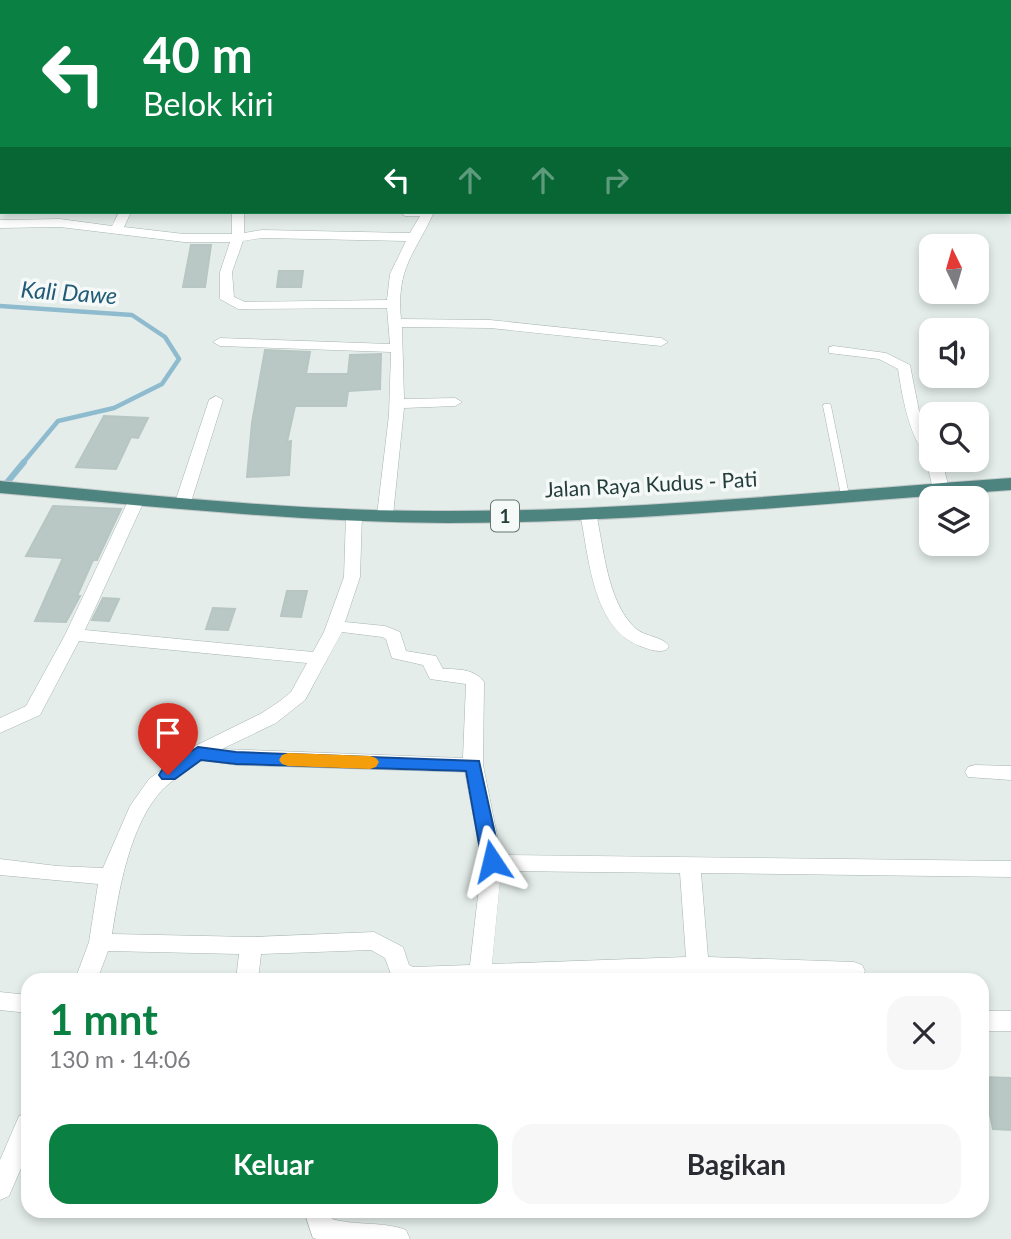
<!DOCTYPE html>
<html lang="id">
<meta charset="utf-8">
<style>
body{margin:0;font-family:Lato,sans-serif;background:#f7f7f7;color:#2b2b33;height:100vh;display:flex;flex-direction:column;font-size:26px;white-space:nowrap}
*{box-sizing:border-box;margin:0}
p{font-size:23px;color:#7c7c81}
.icon{flex:none;width:38px;height:38px;fill:none;stroke:currentColor;stroke-width:2;stroke-linecap:round;stroke-linejoin:round}
.map{position:relative;flex:1;overflow:hidden}
.sheet{position:absolute;left:21px;top:973px;width:968px;height:245px;display:flex;flex-direction:column;background:#fff;border-radius:21px;box-shadow:0 4px 10px #0003}
.sheet>*{flex:none}
.hud{position:absolute;left:0px;top:0px;width:1012px;height:214px;box-shadow:0 4px 10px #0003;background:#0b8043;color:#fff;overflow:hidden}
.needle{width:46px;rotate:355deg}
.tools{position:absolute;left:919px;top:234px;display:grid;gap:14px}
.tools a{display:grid;place-items:center;width:70px;height:70px;border-radius:14px;background:#fff;box-shadow:0 4px 10px #0003;font-size:35px}
.pin{position:absolute;display:grid;place-items:center;width:60px;height:60px;color:#fff;margin:-72px -30px;border-radius:50% 50% 50% 0;rotate:-45deg;box-shadow:0 0 7px #0007}
.pin .icon{rotate:45deg}
.me{position:absolute;width:77px;margin:-38px;rotate:350deg;stroke-linejoin:round;filter:drop-shadow(0 0 5px #0008)}
.turn{display:flex;align-items:center;gap:24px;height:147px;padding:0 28px;font-size:32px}
.turn .icon{width:91px;height:91px;stroke-width:2.5}
.turn b{display:block;font-size:49px;line-height:60px}
.lanes{display:flex;align-items:center;height:66px;padding:0 28px;background:#0003;justify-content:center;gap:35px;direction:ltr}
.lanes .off{opacity:.35}
.round{display:grid;place-items:center;flex:none;width:74px;height:74px;border-radius:21px;background:#f7f7f7}
.head{display:flex;align-items:center;justify-content:space-between;height:119px;padding:0 28px}
h1{font-size:42px;font-weight:700;line-height:52px;color:#0b8043}
.primary-button{display:flex;gap:14px;margin-top:auto;padding:14px 28px}
.primary-button a{flex:1;height:80px;border-radius:21px;background:#0b8043;color:#fff;font-size:28px;font-weight:700;line-height:80px;text-align:center}
.primary-button a+a{background:#f7f7f7;color:#2b2b33}
.map>svg:first-child{display:block}
.lines{fill:none;stroke-linecap:round;stroke-linejoin:round}
.stream-far2{stroke:#8fbbcf;stroke-width:3.5}
.stream-far1{stroke:#8fbbcf;stroke-width:4.5}
.stream{stroke:#8fbbcf;stroke-width:6}
.building{fill:#b9c8c4;stroke:#b7c6c2;stroke-width:2}
.service-casing{stroke:#a7b5b2;stroke-width:1}
.minor-casing{stroke:#a7b5b2;stroke-width:1}
.trunk-casing{stroke:#c2c9c8;stroke-width:2}
.service{fill:#fff;fill-rule:evenodd}
.minor{fill:#fff;fill-rule:evenodd}
.trunk{fill:#4e8480;fill-rule:evenodd}
.route{fill:#1a73e8;stroke:#114b97;stroke-width:2}
.slow{fill:#f59e0b}
.labels{text-anchor:middle;stroke-width:7;stroke-linejoin:round;paint-order:stroke}
.shield{fill:#f5f9f8;stroke:#637674;stroke-width:2}
.shield-label{font-size:19px;font-weight:bold;fill:#243e3b}
.street-label{font-size:21px;fill:#243e3b;stroke:#f5f9f8}
.water-label{font-size:23px;font-style:italic;fill:#215b77;stroke:#f5f9f8}
</style>
<div class="map">
<svg width="1011" height="1239" viewBox="0 0 1011 1239">
<rect width="100%" height="100%" fill="#e4edea"/>
<g class="lines">
<path class="stream-far2" d="M 137,2 L 144,0"/>
<path class="stream-far1" d="M 0,306 L 132,315 L 165,337 L 179,359 L 162,384 L 114,408 L 58,421 L 22,464"/>
<path class="stream" d="M 0,491 L 24,462"/>
</g>
<path class="building" d="M 191,245 L 211,245 L 205,287 L 183,287 Z
M 279,271 L 303,271 L 301,287 L 277,287 Z
M 265,350 L 310,352 L 306,374 L 348,374 L 350,355 L 381,354 L 380,389 L 348,391 L 346,406 L 295,406 L 287,442 L 291,441 L 289,475 L 247,477 L 252,423 Z
M 104,416 L 148,418 L 138,438 L 131,437 L 116,469 L 76,467 Z
M 53,506 L 121,509 L 97,560 L 93,560 L 77,596 L 80,596 L 66,622 L 35,621 L 63,558 L 26,556 Z
M 287,591 L 307,591 L 301,617 L 281,616 Z
M 103,598 L 119,599 L 109,621 L 92,620 Z
M 213,608 L 235,609 L 228,630 L 206,629 Z
M 982,1077 L 1011,1078 L 1011,1130 L 993,1129 Z"/>
<g class="lines">
<g class="service-casing">
<path id="service" d="M 824,404 L 830,404 L 831,406 L 849,495 L 845,497 L 841,495 L 823,406 Z"/>
</g>
<g class="minor-casing">
<path id="minor" d="M 261,0 L 271,0 L 261,2 Z
M 372,0 L 382,0 L 382,2 L 373,2 Z
M 494,0 L 504,0 L 504,2 L 495,2 Z
M 0,42 L 2,42 L 2,48 L 0,48 Z
M 0,65 L 2,65 L 0,73 Z
M 0,149 L 2,149 L 2,155 L 0,155 Z
M 119,212 L 131,212 L 124,227 L 184,234 L 232,234 L 232,212 L 244,212 L 244,233 L 262,230 L 410,233 L 420,216 L 405,216 L 399,212 L 434,212 C 415,254 396,267 401,319 L 490,320 L 661,338 L 668,342 L 661,346 L 490,328 L 402,327 L 404,399 L 455,398 L 462,402 L 455,406 L 404,408 L 393,515 L 385,520 L 377,515 L 389,415 L 391,352 L 220,346 L 213,342 L 220,338 L 390,344 L 387,308 L 238,309 L 220,299 L 220,272 L 230,242 L 184,242 L 60,227 L 0,228 L 0,220 L 60,219 L 112,226 ZM 262,238 L 406,241 L 390,274 L 387,300 L 245,302 L 234,297 L 232,272 L 243,241 Z
M 834,346 L 886,353 L 910,365 L 919,411 L 931,435 L 931,455 C 910,449 901,388 898,369 L 879,359 L 829,353 L 829,347 Z
M 216,396 L 223,400 L 191,502 L 189,505 L 177,505 L 175,502 L 209,400 Z
M 931,456 L 931,460 L 942,460 L 949,489 L 947,492 L 941,494 L 933,489 L 926,460 Z
M 137,494 L 145,499 L 85,630 L 313,652 L 324,632 L 344,577 L 346,515 L 348,512 L 360,512 L 362,515 L 360,577 L 345,622 L 385,626 L 400,632 L 406,651 L 436,656 L 443,669 C 458,669 475,669 484,682 L 483,765 L 501,855 L 1011,861 L 1011,877 L 701,873 L 708,957 L 854,962 L 862,965 L 865,971 L 862,977 L 854,980 L 698,975 L 556,980 L 398,980 L 392,977 L 385,958 L 371,950 L 261,954 L 258,980 L 236,980 L 239,954 L 108,951 L 97,980 L 75,980 L 89,942 L 98,884 L 0,875 L 0,859 L 57,866 L 103,868 L 130,806 L 149,779 L 191,748 L 262,713 L 280,701 L 291,692 L 307,663 L 79,641 L 40,715 L 0,733 L 0,718 L 26,706 L 65,635 L 129,499 ZM 342,632 L 382,637 L 386,639 L 392,658 L 423,665 L 430,679 L 466,684 L 463,758 L 222,749 L 276,723 L 305,700 ZM 202,760 L 236,765 L 465,772 L 482,861 L 470,965 L 413,967 L 409,965 L 403,947 L 374,932 L 251,937 L 112,934 C 119,888 130,825 162,790 C 173,779 189,770 202,760 ZM 501,871 L 680,873 L 686,957 L 492,964 Z
M 588,508 L 596,513 C 604,549 607,601 635,628 C 645,637 662,636 669,646 L 666,650 C 657,653 649,649 640,646 C 592,628 589,556 580,513 Z
M 975,765 L 1011,766 L 1011,780 L 968,777 L 965,772 L 968,767 Z
M 0,992 L 28,995 L 28,1013 L 0,1010 Z
M 982,1011 L 1011,1011 L 1011,1031 L 982,1031 Z
M 28,1113 L 28,1152 L 9,1196 L 0,1200 L 0,1160 L 19,1116 Z
M 304,1211 L 330,1211 L 332,1219 C 356,1226 383,1221 406,1230 L 410,1239 L 317,1239 L 313,1238 Z"/>
</g>
<g class="trunk-casing">
<path id="trunk" d="M 1011,478 L 1011,490 C 823,503 636,523 447,523 C 298,522 149,506 0,493 L 0,481 C 149,495 300,512 450,511 C 637,511 824,491 1011,478 Z"/>
</g>
<use href="#service" class="service"/>
<use href="#minor" class="minor"/>
<use href="#trunk" class="trunk"/>
</g>
<path class="route" d="M 198,747 L 236,752 L 479,761 L 501,861 L 499,866 L 492,868 L 485,866 L 482,861 L 466,771 L 236,764 L 201,760 L 175,779 L 162,779 L 159,775 L 162,770 Z"/>
<path class="slow" d="M 288,753 L 370,756 L 376,758 L 379,762 L 376,767 L 370,769 L 288,766 L 282,764 L 279,760 L 282,755 Z"/>
<g class="labels">
<rect class="shield" x="491" y="500.5" width="28" height="31" rx="5"/>
<g class="shield-label">
<text x="505" y="523">1</text>
</g>
<g class="street-label">
<text transform="translate(651 485) rotate(-3)" y="7">Jalan Raya Kudus - Pati</text>
</g>
<g class="water-label">
<text transform="translate(69 293) rotate(4)" y="8">Kali Dawe</text>
</g>
</g>
</svg>
<div class="tools">
<a><svg class="needle" viewBox="-14 -14 28 28"><path d="M0-13l5 13h-10z" fill="#e53935"/><path d="M0 13l5-13h-10z" fill="#7c7c81"/></svg></a>
<a><svg class="icon" aria-label="sound" viewBox="0 0 24 24"><path d="M4 9h4l5-4v14l-5-4H4zM17 9q2 3 0 6"/></svg></a>
<a><svg class="icon" aria-label="search" viewBox="0 0 24 24"><circle cx="10" cy="10" r="6"/><path d="M15 15l6 6"/></svg></a>
<a><svg class="icon" aria-label="layers" viewBox="0 0 24 24"><path d="M12 4l9 5-9 5-9-5zM3 14l9 5 9-5"/></svg></a>
</div>
<div class="pin" style="left:168px;top:775px;background:#d93025"><svg class="icon" aria-label="arrive" viewBox="0 0 24 24"><path d="M6 21V4h12l-3 4 3 4H6"/></svg></div>
<svg class="me" style="left:492px;top:861px" viewBox="-20 -20 40 40"><path d="M0-17L14 15 0 8-14 15z" fill="#1a73e8" stroke="#fff" stroke-width="4"/></svg>
<div class="hud">
<div class="turn"><svg class="icon" aria-label="left" viewBox="0 0 24 24"><path d="M17 20v-9H6M10 6l-5 5 5 5"/></svg><div><b>40 m</b>Belok kiri</div></div>
<div class="lanes"><svg class="icon" aria-label="left" viewBox="0 0 24 24"><path d="M17 20v-9H6M10 6l-5 5 5 5"/></svg><svg class="icon off" aria-label="ahead" viewBox="0 0 24 24"><path d="M12 20V5M6 11l6-6 6 6"/></svg><svg class="icon off" aria-label="ahead" viewBox="0 0 24 24"><path d="M12 20V5M6 11l6-6 6 6"/></svg><svg class="icon off" aria-label="right" viewBox="0 0 24 24"><path d="M7 20v-9h11M14 6l5 5-5 5"/></svg></div>
</div>
<section class="sheet">
<div class="head"><div><h1>1 mnt</h1><p>130 m · 14:06</p></div><a class="round"><svg class="icon" aria-label="close" viewBox="0 0 24 24"><path d="M6 6l12 12M18 6L6 18"/></svg></a></div>
<div class="primary-button"><a>Keluar</a><a>Bagikan</a></div>
</section>
</div>
